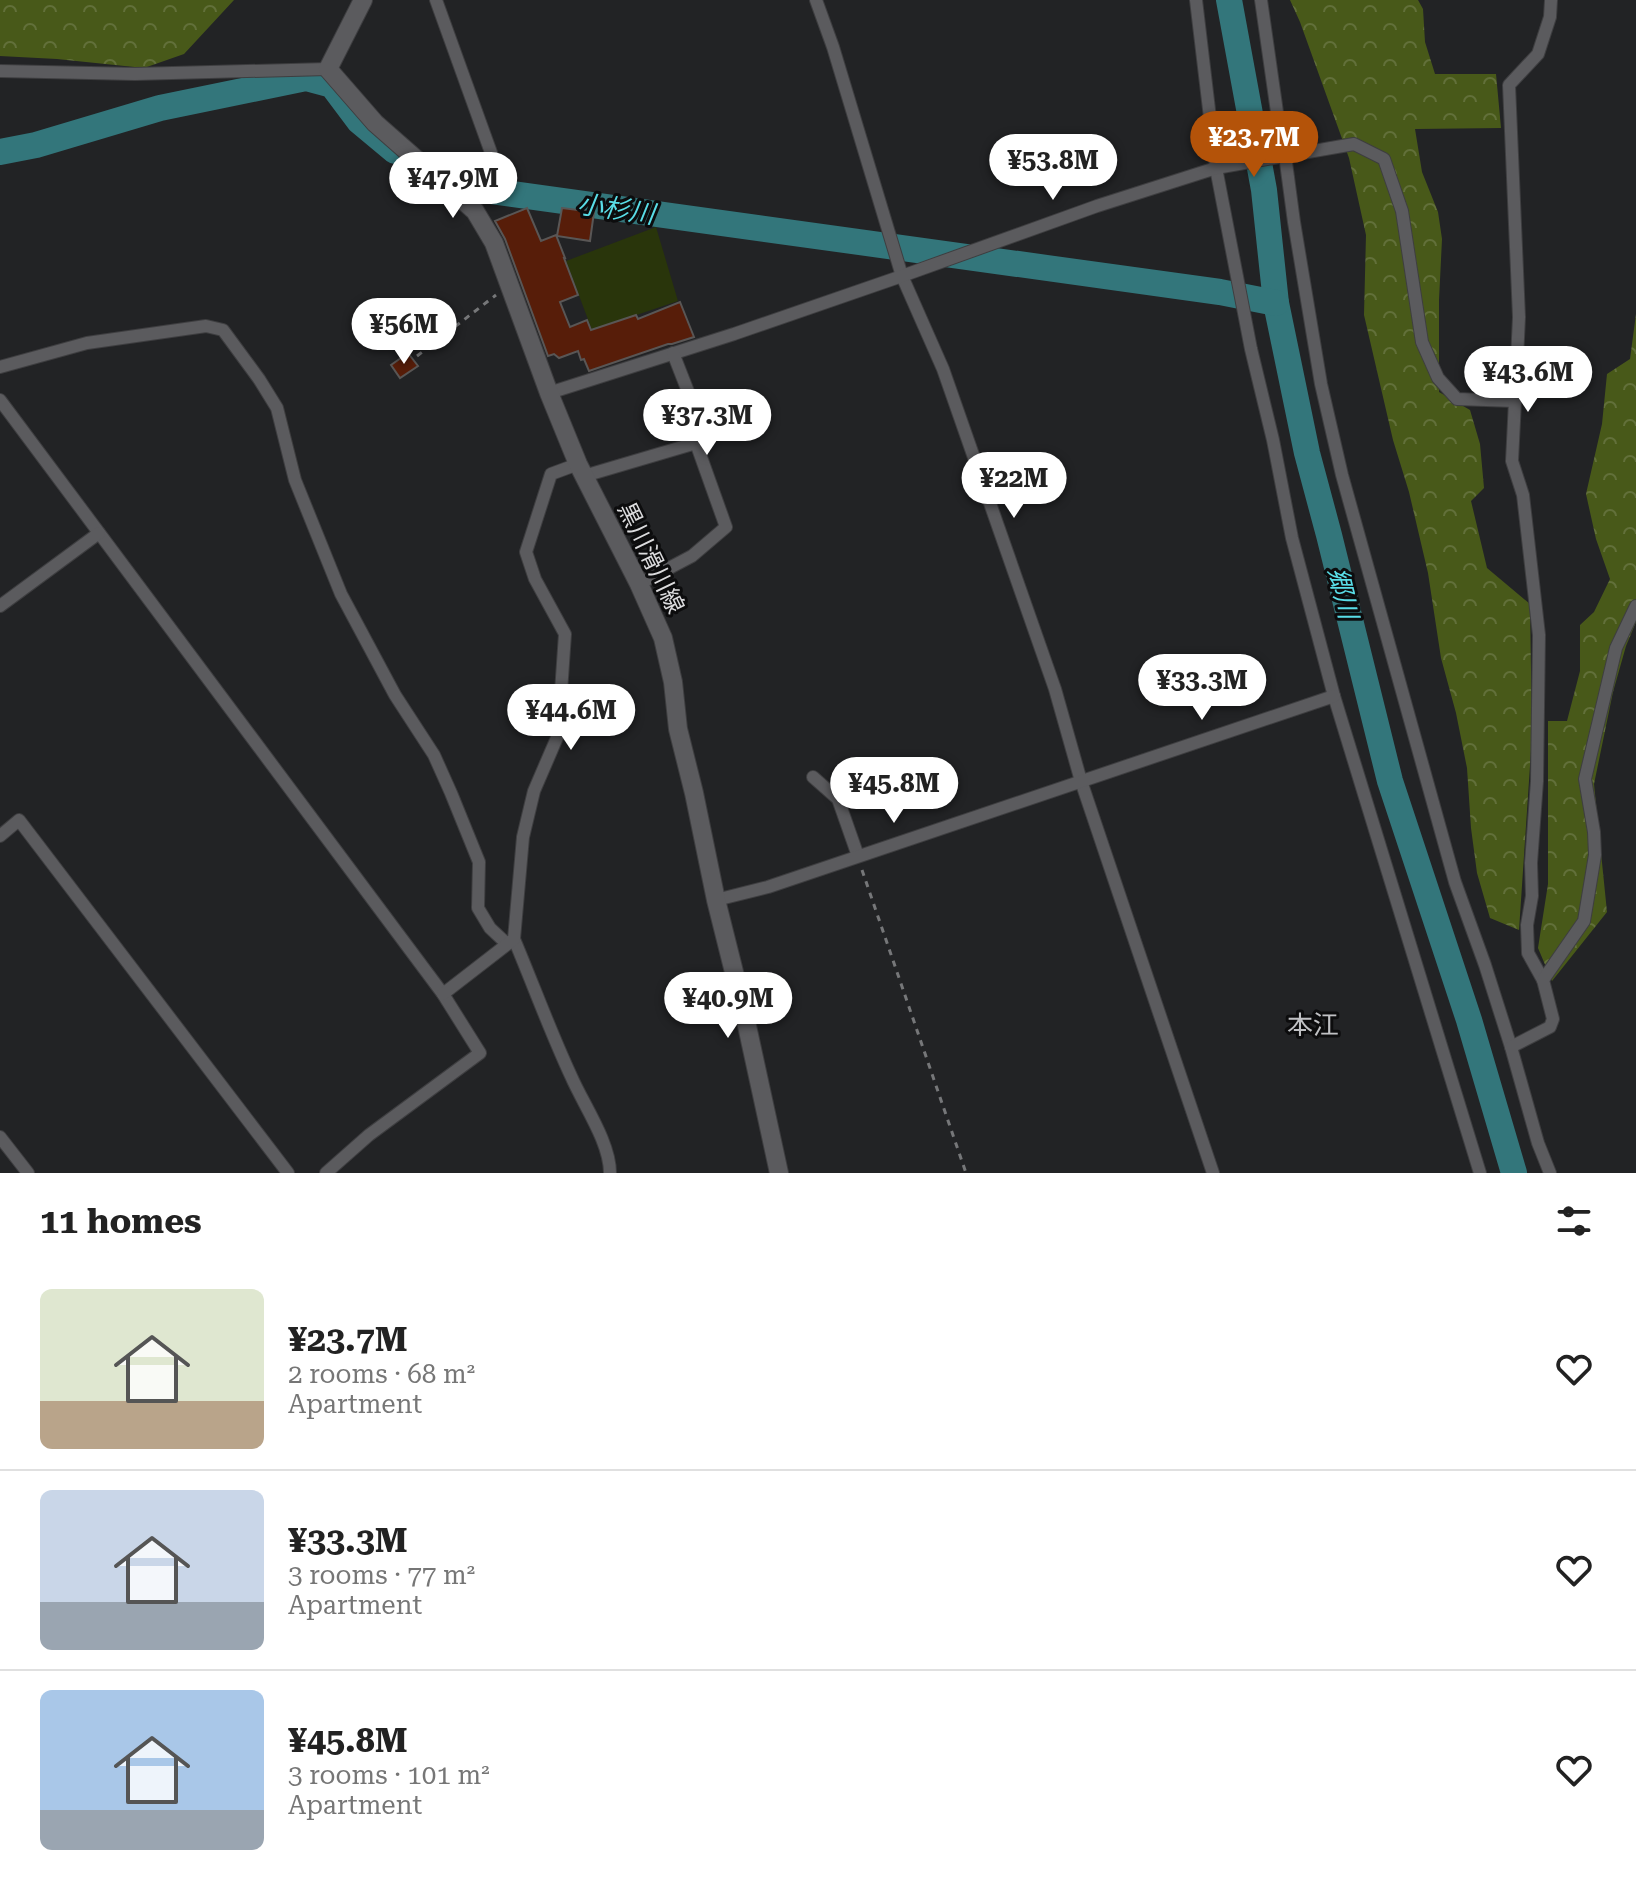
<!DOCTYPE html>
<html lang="en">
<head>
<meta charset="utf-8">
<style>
  :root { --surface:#fff; --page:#f2f2f2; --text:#222; --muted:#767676; --line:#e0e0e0; --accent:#b45309 }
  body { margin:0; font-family:"Roboto Serif","Noto Sans JP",serif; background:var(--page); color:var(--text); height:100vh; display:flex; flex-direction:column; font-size:30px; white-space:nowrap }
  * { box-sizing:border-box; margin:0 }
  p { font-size:26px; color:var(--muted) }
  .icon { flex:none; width:44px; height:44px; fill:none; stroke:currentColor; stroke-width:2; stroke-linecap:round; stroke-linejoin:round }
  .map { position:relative; height:1173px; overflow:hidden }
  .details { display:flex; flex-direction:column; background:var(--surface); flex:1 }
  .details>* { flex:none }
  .price { position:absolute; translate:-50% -68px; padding:0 18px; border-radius:28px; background:#fff; color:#222; font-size:26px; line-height:52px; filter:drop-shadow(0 2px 4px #0008) }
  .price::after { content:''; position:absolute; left:50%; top:48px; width:24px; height:18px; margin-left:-12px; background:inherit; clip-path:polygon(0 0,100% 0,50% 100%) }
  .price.on { background:var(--accent); color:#fff }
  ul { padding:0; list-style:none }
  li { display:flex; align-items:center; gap:24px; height:200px; padding:0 40px }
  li+li { border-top:2px solid var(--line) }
  li span { display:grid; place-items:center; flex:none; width:224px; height:160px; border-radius:12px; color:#555 }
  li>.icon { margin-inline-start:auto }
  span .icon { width:96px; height:96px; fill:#fffc; stroke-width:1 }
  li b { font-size:34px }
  h2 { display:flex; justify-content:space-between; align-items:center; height:96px; padding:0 40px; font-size:34px }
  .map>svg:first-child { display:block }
  .forest { fill:url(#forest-crowns) }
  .garden { fill:#29350b }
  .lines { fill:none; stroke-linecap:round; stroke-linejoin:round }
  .river { stroke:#33767b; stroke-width:26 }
  .building { fill:#571d09; stroke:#595655; stroke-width:2 }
  .minor-casing { stroke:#3e3e40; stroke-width:14 }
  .secondary-casing { stroke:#3e3e40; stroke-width:20 }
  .path { stroke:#767779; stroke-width:3; stroke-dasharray:6 6; stroke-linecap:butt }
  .minor { stroke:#5b5b5e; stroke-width:12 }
  .secondary { stroke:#5b5b5e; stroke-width:18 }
  .labels { text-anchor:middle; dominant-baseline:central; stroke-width:6; stroke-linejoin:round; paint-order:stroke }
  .street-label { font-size:24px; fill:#dbdbdd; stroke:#0c0c0d }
  .water-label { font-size:26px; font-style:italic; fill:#59dde7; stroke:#0c0c0d }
  .neighbourhood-label { font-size:26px; fill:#c0c1c4; stroke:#0c0c0d }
</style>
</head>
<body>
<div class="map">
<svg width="1636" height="1173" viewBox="0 0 1636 1173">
  <defs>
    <pattern id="forest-crowns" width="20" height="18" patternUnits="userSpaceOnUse" patternTransform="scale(2)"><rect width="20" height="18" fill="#485919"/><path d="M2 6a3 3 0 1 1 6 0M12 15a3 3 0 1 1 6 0" fill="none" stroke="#62703a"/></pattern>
  </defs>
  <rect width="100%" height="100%" fill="#222325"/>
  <g class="forest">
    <polygon points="0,0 234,0 184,54 144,68 57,59 0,56"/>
    <polygon points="1290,0 1418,0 1423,9 1425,42 1435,74 1496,74 1501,128 1415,129 1422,172 1438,212 1442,239 1439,300 1439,392 1470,410 1480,444 1484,488 1471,501 1487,568 1530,604 1532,736 1519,930 1490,918 1477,873 1471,828 1467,768 1456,713 1441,658 1428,573 1409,492 1393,440 1364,315 1366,235 1349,158 1300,22"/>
    <polygon points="1636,314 1636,622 1626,646 1613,692 1594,784 1607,912 1552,981 1538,948 1548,884 1548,721 1567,721 1580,671 1580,625 1594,612 1610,579 1596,539 1586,494 1602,424 1607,374 1630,359"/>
  </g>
  <polygon class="garden" points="656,227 678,301 592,330 566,261"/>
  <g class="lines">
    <g class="river">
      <polyline points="1229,0 1264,190 1276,303 1307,453 1329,535 1390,781 1469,1020 1514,1173"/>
      <polyline points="0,152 36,145 160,108 306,78 332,85 359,121 395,151"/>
      <polyline points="429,177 484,190 1220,292 1276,303"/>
    </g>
  </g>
  <g class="building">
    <polygon points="527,208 541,241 556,235 565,258 564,258 578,295 560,302 570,327 587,320 591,330 636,315 638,319 680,302 694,337 672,344 668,344 589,371 584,359 581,360 578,351 559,358 554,354 548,356 505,239 495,221"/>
    <polygon points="562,208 594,212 590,241 557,236"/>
    <polygon points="408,353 418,366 400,378 391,365"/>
  </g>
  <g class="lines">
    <g class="minor-casing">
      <g id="minor">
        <polyline points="436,0 498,172 490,181 437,178"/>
        <polyline points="816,0 833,47 902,276 943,369 1055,689 1081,781 1213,1173"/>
        <polyline points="1196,0 1216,168 1251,349 1273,440 1292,538 1334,696 1480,1173"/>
        <polyline points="1261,0 1277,112 1285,155 1294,222 1321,384 1342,475 1455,882 1485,965 1511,1047"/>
        <polyline points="0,71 135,74 328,69"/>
        <polyline points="0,367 87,343 206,326 223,330 259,379 277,408 295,480 341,594 395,695 434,755 451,793 479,862 478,908 490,928 507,944"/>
        <polyline points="549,393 734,334 902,276 1097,206 1216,168 1354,144 1384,159 1402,211 1422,342 1438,378 1457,399 1515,401 1519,317 1509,85 1538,54 1550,17 1551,0"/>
        <polyline points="0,400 443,994 480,1053 369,1135 326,1173"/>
        <polyline points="1515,401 1512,461 1523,495 1539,635 1537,781 1531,863 1532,896 1527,925 1528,953 1543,980"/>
        <polyline points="584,476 696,443 705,435 673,353"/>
        <polyline points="639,584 692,556 726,527 696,443"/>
        <polyline points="0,606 99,533"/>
        <polyline points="813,777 838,799 858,856"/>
        <polyline points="0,836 19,820 288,1173"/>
        <polyline points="716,900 768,887 1334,696"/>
        <path d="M514 939C533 984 550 1031 571 1076 583 1104 610 1142 610 1173"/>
        <polyline points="443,994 514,939 523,837 534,791 562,726 561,692 565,634 535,579 526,552 551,474 578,464"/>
        <polyline points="0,1137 28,1173"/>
        <polyline points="1550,1173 1538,1143 1511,1047 1550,1027 1553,1019 1543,980 1584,921 1595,855 1594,832 1585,779 1616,648 1636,606"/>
      </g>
    </g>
    <g class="secondary-casing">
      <polyline id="secondary" points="363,0 328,69 375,123 475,211 494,243 549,393 578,464 639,584 663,638 673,682 678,729 694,793 716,900 744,1012 779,1173"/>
    </g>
    <g class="path">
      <polyline points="417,356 496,295"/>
      <polyline points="862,870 966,1173"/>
    </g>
    <use href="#minor" class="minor"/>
    <use href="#secondary" class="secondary"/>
  </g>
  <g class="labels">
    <g class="street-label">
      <text transform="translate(651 558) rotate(64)">黒川滑川線</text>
    </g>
    <g class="water-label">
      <text transform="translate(616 209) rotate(8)">小杉川</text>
      <text transform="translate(1343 593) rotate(76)">郷川</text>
    </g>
    <g class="neighbourhood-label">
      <text x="1313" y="1025">本江</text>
    </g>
  </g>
</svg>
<b class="price on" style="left:1254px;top:179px">¥23.7M</b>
<b class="price" style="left:1053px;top:202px">¥53.8M</b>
<b class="price" style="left:453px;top:220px">¥47.9M</b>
<b class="price" style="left:404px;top:366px">¥56M</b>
<b class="price" style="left:1528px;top:414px">¥43.6M</b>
<b class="price" style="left:707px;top:457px">¥37.3M</b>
<b class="price" style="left:1014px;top:520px">¥22M</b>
<b class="price" style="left:1202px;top:722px">¥33.3M</b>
<b class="price" style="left:571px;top:752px">¥44.6M</b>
<b class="price" style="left:894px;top:825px">¥45.8M</b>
<b class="price" style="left:728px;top:1040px">¥40.9M</b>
</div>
<section class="details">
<h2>11 homes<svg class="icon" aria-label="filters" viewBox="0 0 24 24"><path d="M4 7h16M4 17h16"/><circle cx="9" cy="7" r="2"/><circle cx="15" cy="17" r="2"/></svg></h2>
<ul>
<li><span style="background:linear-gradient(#dfe7d0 70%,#b9a48a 0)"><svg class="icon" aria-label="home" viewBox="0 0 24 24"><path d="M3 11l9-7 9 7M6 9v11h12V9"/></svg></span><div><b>¥23.7M</b><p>2 rooms · 68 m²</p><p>Apartment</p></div><svg class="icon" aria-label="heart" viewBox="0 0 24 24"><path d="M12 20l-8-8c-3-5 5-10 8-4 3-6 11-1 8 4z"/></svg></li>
<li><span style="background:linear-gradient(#c9d6e8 70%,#9aa5b1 0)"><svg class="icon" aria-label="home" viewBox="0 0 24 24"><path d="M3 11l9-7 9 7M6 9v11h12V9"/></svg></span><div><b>¥33.3M</b><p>3 rooms · 77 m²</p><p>Apartment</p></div><svg class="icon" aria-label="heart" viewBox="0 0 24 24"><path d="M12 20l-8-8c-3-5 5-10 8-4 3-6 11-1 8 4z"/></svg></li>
<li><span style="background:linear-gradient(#a9c7e8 75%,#9aa5b1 0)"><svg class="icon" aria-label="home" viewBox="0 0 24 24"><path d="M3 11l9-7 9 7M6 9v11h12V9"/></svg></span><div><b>¥45.8M</b><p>3 rooms · 101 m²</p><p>Apartment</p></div><svg class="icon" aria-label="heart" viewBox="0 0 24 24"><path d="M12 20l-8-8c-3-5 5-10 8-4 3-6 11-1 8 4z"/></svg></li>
</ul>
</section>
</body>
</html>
